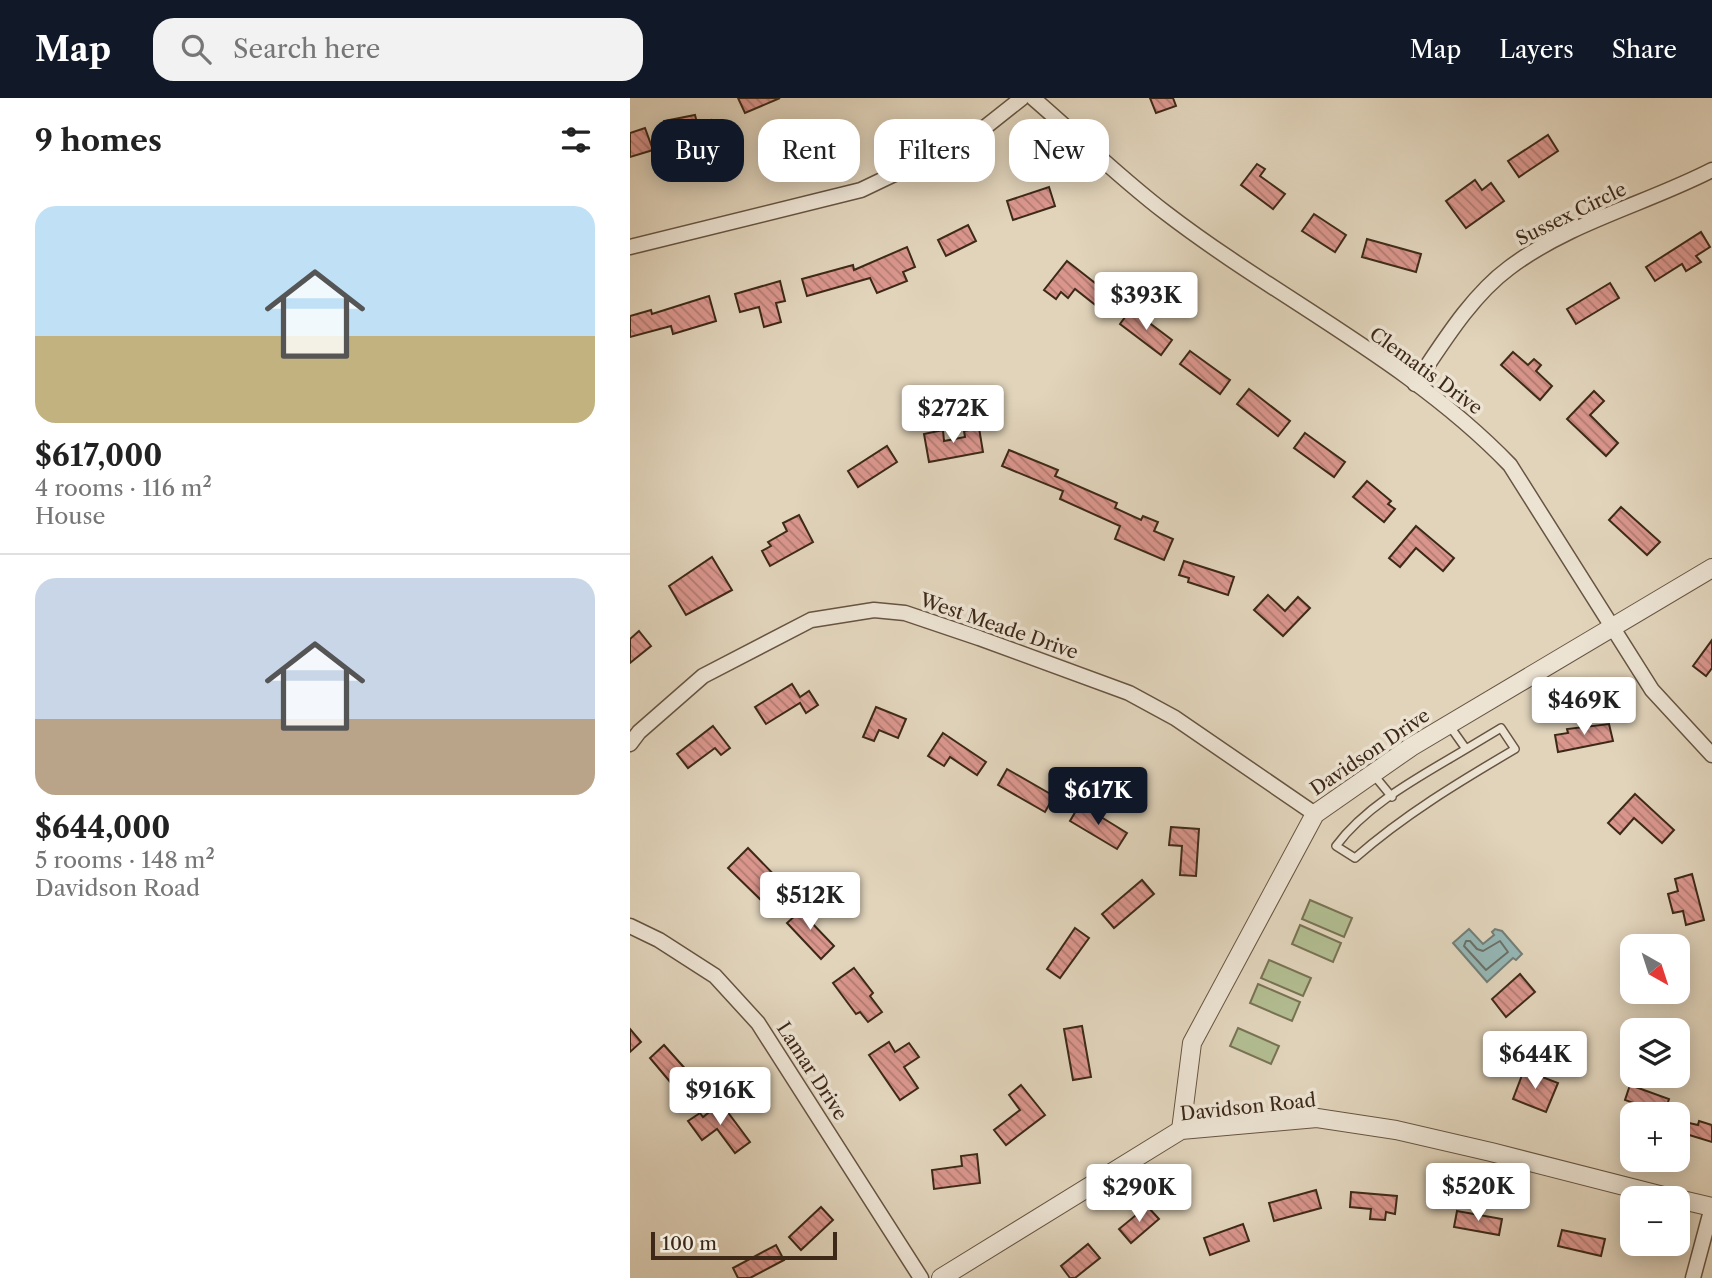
<!DOCTYPE html>
<html lang="en">
<head>
<meta charset="utf-8">
<style>
  :root { --surface:#fff; --page:#f2f2f2; --text:#222; --muted:#767676; --line:#e0e0e0; --accent:#111827 }
  body { margin:0; font-family:"Libre Caslon Text",serif; background:var(--page); color:var(--text); height:100vh; display:flex; flex-direction:column; font-size:26px; white-space:nowrap }
  * { box-sizing:border-box; margin:0 }
  p { font-size:23px; color:var(--muted) }
  .icon { flex:none; width:38px; height:38px; fill:none; stroke:currentColor; stroke-width:2; stroke-linecap:round; stroke-linejoin:round }
  .map { position:relative; flex:1; overflow:hidden }
  .side { display:flex; flex-direction:column; background:var(--surface); width:630px }
  .side>* { flex:none }
  .hud { position:absolute; left:21px; top:21px; width:665px; height:63px; display:flex; gap:14px }
  .needle { width:46px; rotate:141deg }
  .controls { position:absolute; left:990px; top:836px; display:grid; gap:14px }
  .controls a { display:grid; place-items:center; width:70px; height:70px; border-radius:14px; background:var(--surface); box-shadow:0 4px 18px #0003; font-size:35px }
  .scale { position:absolute; left:21px; bottom:18px; width:186px; box-sizing:border-box; padding-left:7px; border:4px solid #3e2918; border-top:0; font-size:19px; line-height:24px; white-space:nowrap; color:#3e2918; -webkit-text-stroke:5px #ece3d3; paint-order:stroke }
  .price { position:absolute; translate:-50% -60px; padding:0 16px; border-radius:7px; background:#fff; color:#222; font-size:23px; line-height:46px; filter:drop-shadow(0 2px 4px #0008) }
  .price::after { content:''; position:absolute; left:50%; top:42px; width:21px; height:16px; margin-left:-10px; background:inherit; clip-path:polygon(0 0,100% 0,50% 100%) }
  .price.current { background:var(--accent); color:#fff }
  ul { padding:0; list-style:none }
  li { display:grid; align-content:center; gap:14px; height:371px; padding:0 35px }
  li+li { border-top:2px solid var(--line) }
  li span { display:grid; place-items:center; height:217px; border-radius:21px; color:#555 }
  li>.icon { margin-inline-start:auto }
  span .icon { width:126px; height:126px; fill:#fffc; stroke-width:1 }
  li b { font-size:30px }
  h2 { display:flex; justify-content:space-between; align-items:center; height:84px; padding:0 35px; font-size:30px }
  .tag { padding:0 24px; border-radius:21px; background:var(--surface); box-shadow:0 4px 18px #0003; font-size:24px; line-height:63px }
  .tag.current { background:var(--accent); color:#fff }
  header { display:flex; align-items:center; gap:42px; box-sizing:border-box; height:98px; padding:0 35px; background:var(--accent); color:#fff }
  header strong { font-size:33px }
  nav { display:flex; gap:38px; margin-inline-start:auto; font-size:24px }
  .search { width:490px; height:63px; background:var(--page); display:flex; align-items:center; gap:18px; box-sizing:border-box; padding:0 24px; border-radius:21px; color:var(--muted); font-size:26px }
  main { display:flex; flex:1; min-height:0 }
  .map>svg:first-child { display:block }
  .grass { fill:#b2bd91; stroke:#787354; stroke-width:2 }
  .water { fill:#95b7b6; stroke:#727e77; stroke-width:2 }
  .lines { fill:none; stroke-linecap:round; stroke-linejoin:round }
  .shore { stroke:#6a7067; stroke-width:2 }
  .building { fill:url(#building-back-hatch); stroke:#3e2918; stroke-width:2 }
  .service-casing { stroke:#675441; stroke-width:10 }
  .minor-casing { stroke:#675441; stroke-width:17 }
  .tertiary-casing { stroke:#675441; stroke-width:20 }
  .service { stroke:#ece3d3; stroke-width:7 }
  .minor { stroke:#ece3d3; stroke-width:14 }
  .tertiary { stroke:#ece3d3; stroke-width:18 }
  .labels { text-anchor:middle; dominant-baseline:central; stroke-width:7; stroke-linejoin:round; paint-order:stroke }
  .street-label { font-size:19px; fill:#3e2918; stroke:#ece3d3 }
</style>
</head>
<body>
<header>
<strong>Map</strong>
<div class="search"><svg class="icon" aria-label="search" viewBox="0 0 24 24"><circle cx="10" cy="10" r="6"/><path d="M15 15l6 6"/></svg>Search here</div>
<nav><a>Map</a><a>Layers</a><a>Share</a></nav>
</header>
<main>
<section class="side">
<h2>9 homes<svg class="icon" aria-label="filters" viewBox="0 0 24 24"><path d="M4 7h16M4 17h16"/><circle cx="9" cy="7" r="2"/><circle cx="15" cy="17" r="2"/></svg></h2>
<ul>
<li><span style="background:linear-gradient(#bfe0f5 60%,#c2b280 0)"><svg class="icon" aria-label="home" viewBox="0 0 24 24"><path d="M3 11l9-7 9 7M6 9v11h12V9"/></svg></span><div><b>$617,000</b><p>4 rooms · 116 m²</p><p>House</p></div></li>
<li><span style="background:linear-gradient(#c9d6e8 65%,#b9a48a 0)"><svg class="icon" aria-label="home" viewBox="0 0 24 24"><path d="M3 11l9-7 9 7M6 9v11h12V9"/></svg></span><div><b>$644,000</b><p>5 rooms · 148 m²</p><p>Davidson Road</p></div></li>
</ul>
</section>
<div class="map">
<svg width="1082" height="1180" viewBox="0 0 1082 1180">
  <defs>
    <pattern id="building-back-hatch" width="6" height="6" patternUnits="userSpaceOnUse" patternTransform="scale(1.75)"><rect width="6" height="6" fill="#da968d"/><path d="M-1 5l2 2M0 0l6 6M5-1l2 2" fill="none" stroke="#b27a72"/></pattern>
  </defs>
  <rect width="100%" height="100%" fill="#e1d4bb"/>
  <filter id="stains"><feTurbulence type="fractalNoise" baseFrequency=".00286" numOctaves="4"/><feColorMatrix values="0 0 0 0 .2 0 0 0 0 .09 0 0 0 0 .02 0 0 0 .5 -.17"/></filter>
  <radialGradient id="worn" r=".72"><stop offset=".6" stop-color="#630" stop-opacity="0"/><stop offset="1" stop-color="#630" stop-opacity=".3"/></radialGradient>
  <g class="grass">
    <polygon points="680,802 722,820 714,839 672,821"/>
    <polygon points="670,827 711,845 703,864 662,846"/>
    <polygon points="639,862 681,880 673,898 631,880"/>
    <polygon points="628,886 670,904 662,923 620,905"/>
    <polygon points="608,930 649,948 641,966 600,948"/>
  </g>
  <polygon class="water" points="839,831 853,846 864,837 862,834 865,831 872,833 892,856 886,862 883,860 857,884 823,845"/>
  <g class="lines">
    <polygon class="shore" points="840,843 847,851 853,853 870,843 878,854 856,872 834,848 836,843"/>
  </g>
  <g class="building">
    <polygon points="108,0 150,0 115,15"/>
    <polygon points="520,0 543,0 546,8 526,15"/>
    <polygon points="65,17 67,25 81,22 84,38 38,47 34,23"/>
    <polygon points="15,30 23,52 0,59 0,35"/>
    <polygon points="918,37 928,53 889,79 878,63"/>
    <polygon points="627,66 635,71 630,78 655,96 643,111 611,87"/>
    <polygon points="845,82 852,92 861,85 874,103 836,130 816,103"/>
    <polygon points="419,89 425,108 383,122 377,103"/>
    <polygon points="684,116 716,137 705,154 672,133"/>
    <polygon points="338,127 346,143 316,158 308,142"/>
    <polygon points="1071,134 1080,149 1066,158 1071,164 1056,173 1052,166 1025,183 1016,169"/>
    <polygon points="737,141 791,156 786,174 732,159"/>
    <polygon points="277,149 285,169 273,174 277,183 247,195 240,180 177,198 172,181 223,167 224,172"/>
    <polygon points="437,163 479,196 468,209 445,191 438,200 431,194 426,201 414,192"/>
    <polygon points="150,183 155,203 146,205 151,224 134,229 129,209 110,214 105,196"/>
    <polygon points="980,185 989,200 946,226 937,211"/>
    <polygon points="79,198 86,223 43,236 41,228 0,239 0,218 21,212 22,216"/>
    <polygon points="501,211 542,242 531,257 490,226"/>
    <polygon points="560,253 600,282 590,296 550,266"/>
    <polygon points="883,254 898,267 904,261 911,267 906,273 922,288 910,302 871,267"/>
    <polygon points="619,291 660,323 648,338 607,306"/>
    <polygon points="964,293 974,303 960,317 988,345 976,358 937,321"/>
    <polygon points="349,330 353,354 299,364 294,336 313,332 314,343 335,339 334,333"/>
    <polygon points="675,335 715,364 704,379 664,350"/>
    <polygon points="257,348 267,364 228,389 218,373"/>
    <polygon points="379,352 428,372 425,378 487,405 485,410 511,422 513,418 528,424 524,433 543,441 534,462 485,441 490,428 430,401 433,393 372,368"/>
    <polygon points="737,383 761,403 758,406 765,411 754,424 723,399"/>
    <polygon points="991,409 1030,444 1017,457 979,422"/>
    <polygon points="169,417 183,444 140,468 132,453 141,448 138,444 157,433 153,425"/>
    <polygon points="786,428 824,460 813,473 786,450 770,469 759,460"/>
    <polygon points="82,459 102,492 56,517 39,488"/>
    <polygon points="554,463 604,479 598,497 558,484 559,480 549,477"/>
    <polygon points="638,497 655,513 668,499 680,510 653,538 624,512"/>
    <polygon points="9,533 21,548 0,565 0,541"/>
    <polygon points="1082,542 1082,570 1076,578 1063,568"/>
    <polygon points="162,586 170,599 179,593 188,607 176,615 170,605 136,626 125,609"/>
    <polygon points="246,609 276,621 268,640 249,632 244,643 233,639"/>
    <polygon points="979,626 983,643 928,654 925,637 938,635 937,631"/>
    <polygon points="83,628 100,650 91,657 85,650 58,670 47,656"/>
    <polygon points="313,635 356,664 347,677 320,659 314,668 298,658"/>
    <polygon points="377,671 424,698 415,714 368,687"/>
    <polygon points="1005,696 1044,732 1032,745 1004,720 990,736 978,725"/>
    <polygon points="450,706 497,735 487,751 440,723"/>
    <polygon points="541,729 569,731 566,778 550,777 552,748 539,747"/>
    <polygon points="118,750 152,785 133,804 98,770"/>
    <polygon points="1062,776 1074,822 1056,827 1053,813 1043,815 1038,796 1048,793 1045,781"/>
    <polygon points="512,782 524,796 484,830 472,816"/>
    <polygon points="178,806 187,815 179,822 204,848 191,861 157,825"/>
    <polygon points="445,830 459,840 430,880 417,871"/>
    <polygon points="224,870 243,895 240,898 252,914 238,924 230,914 226,916 203,885"/>
    <polygon points="890,876 905,894 876,919 862,901"/>
    <polygon points="452,928 461,979 443,982 434,931"/>
    <polygon points="0,931 11,944 0,954"/>
    <polygon points="259,944 265,954 279,945 289,959 274,969 288,990 270,1002 239,957"/>
    <polygon points="34,947 67,984 52,998 20,960"/>
    <polygon points="894,972 928,985 916,1014 883,1001"/>
    <polygon points="391,987 415,1017 376,1047 364,1032 390,1012 379,997"/>
    <polygon points="1000,987 1039,1001 1034,1016 995,1002"/>
    <polygon points="91,1005 120,1044 105,1055 87,1031 72,1042 58,1023 70,1015 73,1019"/>
    <polygon points="1069,1023 1082,1027 1082,1044 1056,1036 1059,1025 1068,1027"/>
    <polygon points="347,1056 350,1085 304,1091 302,1072 332,1068 331,1058"/>
    <polygon points="686,1092 691,1110 644,1123 639,1105"/>
    <polygon points="721,1094 767,1098 765,1116 756,1114 755,1122 740,1121 741,1111 720,1109"/>
    <polygon points="517,1108 529,1121 501,1145 489,1131"/>
    <polygon points="191,1109 203,1122 171,1152 159,1139"/>
    <polygon points="827,1113 872,1121 869,1137 824,1129"/>
    <polygon points="613,1126 619,1143 580,1157 574,1140"/>
    <polygon points="932,1132 975,1141 971,1158 928,1148"/>
    <polygon points="458,1146 470,1160 445,1180 440,1180 431,1168"/>
    <polygon points="146,1147 154,1162 120,1180 108,1180 103,1170"/>
  </g>
  <g class="lines">
    <g class="service-casing">
      <g id="service">
        <path d="M819 627 836 651 871 630 885 651C829 684 774 717 725 760L706 748C737 706 791 678 836 651"/>
        <polyline points="743,676 762,699"/>
      </g>
    </g>
    <g class="minor-casing">
      <g id="minor">
        <path d="M403 0C447 38 490 80 536 115 648 201 781 264 880 367L1022 592 1082 657"/>
        <polyline points="0,149 231,92 344,38 392,0"/>
        <path d="M785 286C812 246 841 198 879 170 940 124 1016 106 1082 72"/>
        <polyline points="0,646 9,634 73,578 181,522 244,512 275,515 349,540 499,595 545,620 685,716"/>
        <polyline points="0,828 29,842 85,878 128,925 291,1180"/>
        <polyline points="1063,1180 1082,1109"/>
      </g>
    </g>
    <g class="tertiary-casing">
      <g id="tertiary">
        <polyline points="551,1032 562,945 685,716 781,649 1082,470"/>
        <polyline points="1048,1101 1082,1109"/>
        <polyline points="311,1180 551,1032 687,1020 766,1032 861,1054 1045,1101"/>
      </g>
    </g>
    <use href="#service" class="service"/>
    <use href="#minor" class="minor"/>
    <use href="#tertiary" class="tertiary"/>
  </g>
  <g class="labels">
    <g class="street-label">
      <text transform="translate(941 116) rotate(-26)">Sussex Circle</text>
      <text transform="translate(796 273) rotate(36)">Clematis Drive</text>
      <text transform="translate(369 528) rotate(19)">West Meade Drive</text>
      <text transform="translate(740 654) rotate(-34)">Davidson Drive</text>
      <text transform="translate(182 973) rotate(57)">Lamar Drive</text>
      <text transform="translate(618 1009) rotate(-6)">Davidson Road</text>
    </g>
  </g>
  <rect width="100%" height="100%" filter="url(#stains)"/>
  <rect width="100%" height="100%" fill="url(#worn)"/>
</svg>
<div class="controls">
<a><svg class="needle" viewBox="-14 -14 28 28"><path d="M0-13l5 13h-10z" fill="#e53935"/><path d="M0 13l5-13h-10z" fill="#767676"/></svg></a>
<a><svg class="icon" aria-label="layers" viewBox="0 0 24 24"><path d="M12 4l9 5-9 5-9-5zM3 14l9 5 9-5"/></svg></a>
<a>+</a>
<a>−</a>
</div>
<div class="scale">100 m</div>
<b class="price" style="left:516px;top:234px">$393K</b>
<b class="price" style="left:323px;top:347px">$272K</b>
<b class="price" style="left:954px;top:639px">$469K</b>
<b class="price current" style="left:468px;top:729px">$617K</b>
<b class="price" style="left:180px;top:834px">$512K</b>
<b class="price" style="left:905px;top:993px">$644K</b>
<b class="price" style="left:90px;top:1029px">$916K</b>
<b class="price" style="left:848px;top:1125px">$520K</b>
<b class="price" style="left:509px;top:1126px">$290K</b>
<div class="hud">
<a class="tag current">Buy</a>
<a class="tag">Rent</a>
<a class="tag">Filters</a>
<a class="tag">New</a>
</div>
</div>
</main>
</body>
</html>
